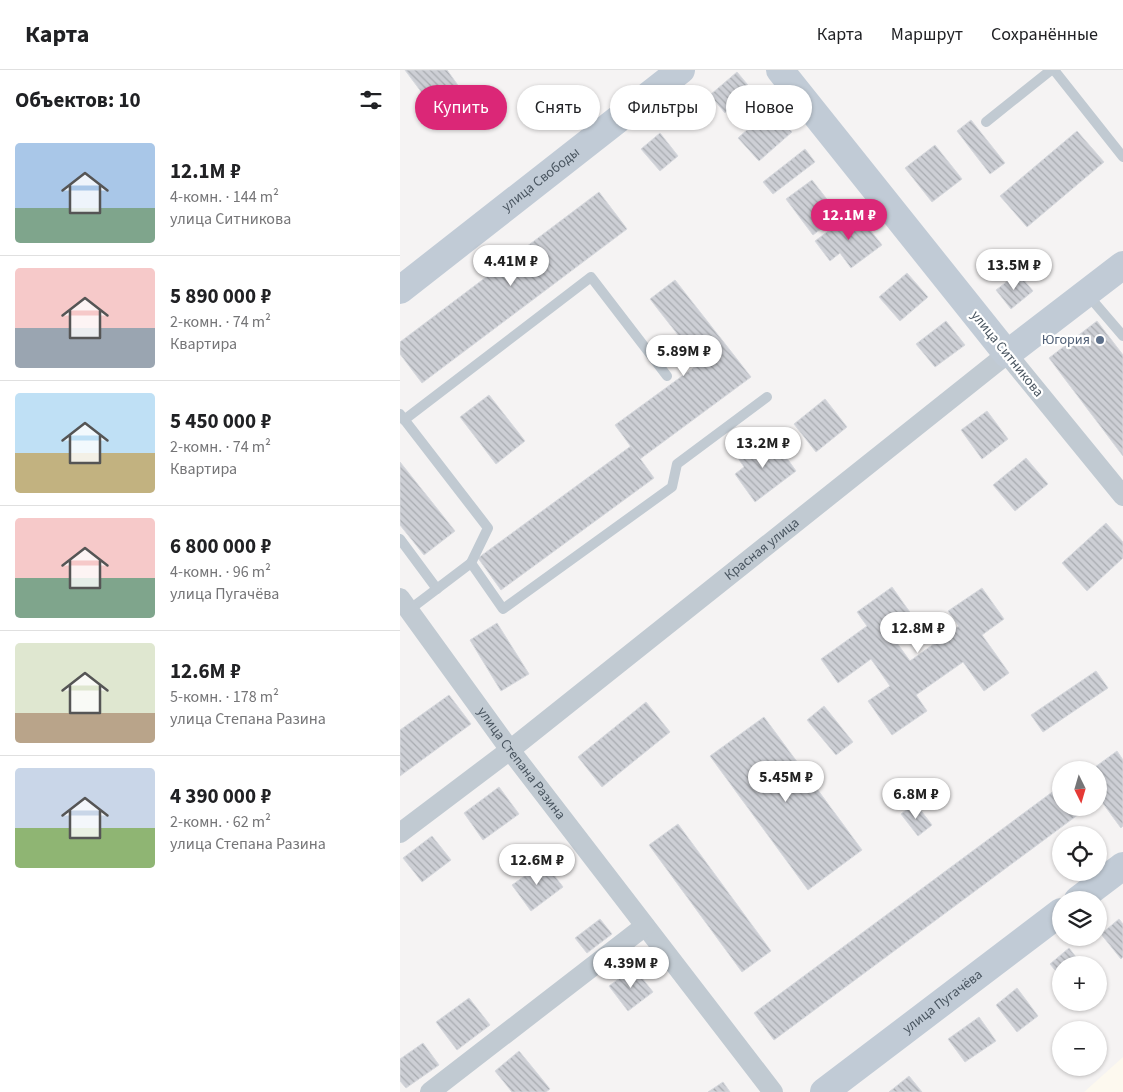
<!DOCTYPE html>
<html lang="ru">
<head>
<meta charset="utf-8">
<style>
  :root { --surface:#fff; --page:#f6f6f6; --text:#202124; --muted:#757577; --line:#e0e0e0; --accent:#db2777 }
  body { margin:0; font-family:"Source Sans 3",sans-serif; background:var(--page); color:var(--text); height:100vh; display:flex; flex-direction:column; font-size:19px; white-space:nowrap }
  * { box-sizing:border-box; margin:0 }
  p { font-size:16px; color:var(--muted) }
  .icon { flex:none; width:28px; height:28px; fill:none; stroke:currentColor; stroke-width:2; stroke-linecap:round; stroke-linejoin:round }
  .map { position:relative; flex:1; overflow:hidden }
  .panel { display:flex; flex-direction:column; background:var(--surface); width:400px }
  .panel>* { flex:none }
  .banner { position:absolute; left:15px; top:15px; width:475px; height:45px; display:flex; gap:10px }
  .needle { width:32px; rotate:175deg }
  .fabs { position:absolute; left:652px; top:691px; display:grid; gap:10px }
  .fabs a { display:grid; place-items:center; width:55px; height:55px; border-radius:50%; background:var(--surface); box-shadow:0 1px 4px #0004; font-size:25px }
  .price { position:absolute; translate:-50% -42px; padding:0 11px; border-radius:18px; background:#fff; color:#222; font-size:16px; line-height:32px; filter:drop-shadow(0 1px 2px #0008) }
  .price::after { content:''; position:absolute; left:50%; top:30px; width:15px; height:11px; margin-left:-8px; background:inherit; clip-path:polygon(0 0,100% 0,50% 100%) }
  .price.selected { background:var(--accent); color:#fff }
  ul { padding:0; list-style:none }
  li { display:flex; align-items:center; gap:15px; height:125px; padding:0 15px }
  li+li { border-top:1px solid var(--line) }
  li span { display:grid; place-items:center; flex:none; width:140px; height:100px; border-radius:5px; color:#555 }
  li>.icon { margin-inline-start:auto }
  span .icon { width:60px; height:60px; fill:#fffc; stroke-width:1 }
  li b { font-size:21px }
  h2 { display:flex; justify-content:space-between; align-items:center; height:60px; padding:0 15px; font-size:21px }
  .pill { padding:0 18px; border-radius:22px; background:var(--surface); box-shadow:0 1px 4px #0004; font-size:18px; line-height:45px }
  .pill.selected { background:var(--accent); color:#fff }
  header { display:flex; align-items:center; gap:30px; box-sizing:border-box; height:70px; padding:0 25px; background:var(--surface); border-bottom:1px solid var(--line) }
  header strong { font-size:24px }
  nav { display:flex; gap:28px; margin-inline-start:auto; font-size:18px }
  main { display:flex; flex:1; min-height:0 }
  .map>svg:first-child { display:block }
  .commercial { fill:#fdf9ef }
  .building { fill:url(#building-back-hatch); stroke:#d7d9de }
  .lines { fill:none; stroke-linecap:round; stroke-linejoin:round }
  .lane { stroke:#c1cad2; stroke-width:10 }
  .street { stroke:#c1cad2; stroke-width:20 }
  .secondary { stroke:#c1cbd6; stroke-width:28 }
  .service-dot { fill:#5c6f8a; stroke:#fff; stroke-width:2 }
  .labels { text-anchor:middle; dominant-baseline:central; stroke-width:4.5; stroke-linejoin:round; paint-order:stroke }
  .street-label { font-size:14px; fill:#4a5661; stroke:#fff }
  .service-label { font-size:14px; fill:#4e5e75; stroke:#fff; text-anchor:end }
</style>
</head>
<body>
<header>
<strong>Карта</strong>
<nav><a>Карта</a><a>Маршрут</a><a>Сохранённые</a></nav>
</header>
<main>
<section class="panel">
<h2>Объектов: 10<svg class="icon" aria-label="filters" viewBox="0 0 24 24"><path d="M4 7h16M4 17h16"/><circle cx="9" cy="7" r="2"/><circle cx="15" cy="17" r="2"/></svg></h2>
<ul>
<li><span style="background:linear-gradient(#a9c7e8 65%,#7fa58c 0)"><svg class="icon" aria-label="home" viewBox="0 0 24 24"><path d="M3 11l9-7 9 7M6 9v11h12V9"/></svg></span><div><b>12.1M ₽</b><p>4-комн. · 144 m²</p><p>улица Ситникова</p></div></li>
<li><span style="background:linear-gradient(#f6c9c9 60%,#9aa5b1 0)"><svg class="icon" aria-label="home" viewBox="0 0 24 24"><path d="M3 11l9-7 9 7M6 9v11h12V9"/></svg></span><div><b>5 890 000 ₽</b><p>2-комн. · 74 m²</p><p>Квартира</p></div></li>
<li><span style="background:linear-gradient(#bfe0f5 60%,#c2b280 0)"><svg class="icon" aria-label="home" viewBox="0 0 24 24"><path d="M3 11l9-7 9 7M6 9v11h12V9"/></svg></span><div><b>5 450 000 ₽</b><p>2-комн. · 74 m²</p><p>Квартира</p></div></li>
<li><span style="background:linear-gradient(#f6c9c9 60%,#7fa58c 0)"><svg class="icon" aria-label="home" viewBox="0 0 24 24"><path d="M3 11l9-7 9 7M6 9v11h12V9"/></svg></span><div><b>6 800 000 ₽</b><p>4-комн. · 96 m²</p><p>улица Пугачёва</p></div></li>
<li><span style="background:linear-gradient(#dfe7d0 70%,#b9a48a 0)"><svg class="icon" aria-label="home" viewBox="0 0 24 24"><path d="M3 11l9-7 9 7M6 9v11h12V9"/></svg></span><div><b>12.6M ₽</b><p>5-комн. · 178 m²</p><p>улица Степана Разина</p></div></li>
<li><span style="background:linear-gradient(#c9d6e8 60%,#8fb573 0)"><svg class="icon" aria-label="home" viewBox="0 0 24 24"><path d="M3 11l9-7 9 7M6 9v11h12V9"/></svg></span><div><b>4 390 000 ₽</b><p>2-комн. · 62 m²</p><p>улица Степана Разина</p></div></li>
</ul>
</section>
<div class="map">
<svg width="723" height="1022" viewBox="0 0 723 1022">
  <defs>
    <pattern id="building-back-hatch" width="6" height="6" patternUnits="userSpaceOnUse" patternTransform="scale(1.25)"><rect width="6" height="6" fill="#cdcfd5"/><path d="M-1 5l2 2M0 0l6 6M5-1l2 2" fill="none" stroke="#a8abb0"/></pattern>
  </defs>
  <rect width="100%" height="100%" fill="#f5f3f3"/>
  <polygon class="commercial" points="723,987 723,1022 684,1022"/>
  <g class="building">
    <polygon points="5,0 47,0 67,28 40,47"/>
    <polygon points="337,2 352,20 325,43 310,25"/>
    <polygon points="370,39 392,62 359,91 338,68"/>
    <polygon points="571,50 605,93 590,104 557,61"/>
    <polygon points="677,61 704,92 627,157 600,126"/>
    <polygon points="260,63 278,86 260,101 241,79"/>
    <polygon points="535,75 562,109 532,132 505,98"/>
    <polygon points="405,79 415,92 373,124 363,112"/>
    <polygon points="412,110 439,145 413,165 386,129"/>
    <polygon points="199,122 227,159 22,313 0,284 0,272"/>
    <polygon points="455,141 482,175 451,198 440,183 430,191 415,171"/>
    <polygon points="507,203 528,227 500,251 479,227"/>
    <polygon points="618,203 633,221 611,239 596,220"/>
    <polygon points="275,210 351,307 240,389 215,355 300,293 250,229"/>
    <polygon points="546,251 565,275 535,297 516,274"/>
    <polygon points="697,251 723,285 723,386 649,288"/>
    <polygon points="89,325 125,371 96,394 60,347"/>
    <polygon points="425,329 447,357 416,382 394,354"/>
    <polygon points="587,341 608,369 582,389 561,360"/>
    <polygon points="361,370 368,379 376,373 396,401 355,432 335,404 344,397 338,388"/>
    <polygon points="231,376 254,408 101,520 78,488"/>
    <polygon points="626,388 648,414 615,441 593,415"/>
    <polygon points="0,392 55,461 24,485 0,455"/>
    <polygon points="706,453 723,472 723,488 687,521 662,493"/>
    <polygon points="492,517 514,548 491,565 510,591 559,556 548,541 582,518 604,549 582,565 609,603 584,621 563,592 516,625 527,641 492,665 468,631 490,616 471,589 438,613 421,589 467,556 457,542"/>
    <polygon points="97,553 129,604 101,621 70,570"/>
    <polygon points="696,601 708,618 643,662 631,645"/>
    <polygon points="49,625 71,654 0,706 0,660"/>
    <polygon points="246,632 270,662 202,717 178,687"/>
    <polygon points="424,636 453,672 436,685 407,650"/>
    <polygon points="364,647 462,780 408,820 310,686"/>
    <polygon points="717,681 723,690 723,756 721,758 699,728 699,700 691,700"/>
    <polygon points="99,717 119,744 83,770 64,743"/>
    <polygon points="659,717 661,720 661,738 674,738 679,744 374,970 354,943"/>
    <polygon points="515,733 532,755 518,766 501,744"/>
    <polygon points="278,754 371,881 342,902 249,775"/>
    <polygon points="32,766 51,790 22,812 3,788"/>
    <polygon points="144,792 163,817 131,841 112,815"/>
    <polygon points="200,849 212,864 187,883 175,868"/>
    <polygon points="719,849 723,854 723,887 721,889 701,864"/>
    <polygon points="669,878 682,895 661,895 661,907 650,894"/>
    <polygon points="234,898 253,922 228,941 209,916"/>
    <polygon points="617,918 638,946 617,962 596,935"/>
    <polygon points="69,928 90,955 57,980 36,952"/>
    <polygon points="579,947 596,971 565,992 548,969"/>
    <polygon points="23,973 39,995 6,1018 0,1011 0,989"/>
    <polygon points="119,981 150,1019 146,1022 112,1022 95,1001"/>
    <polygon points="509,1006 522,1022 489,1022"/>
    <polygon points="323,1012 330,1022 308,1022"/>
  </g>
  <g class="lines">
    <g class="lane">
      <polyline points="654,0 723,87"/>
      <polyline points="586,52 651,0"/>
      <polyline points="687,224 723,266"/>
      <polyline points="0,344 88,458 71,493"/>
      <polyline points="4,350 191,207 267,306"/>
      <polyline points="0,469 37,519"/>
      <polyline points="9,540 71,493 103,539 272,417 277,394 367,327"/>
    </g>
    <g class="street">
      <path id="s1" d="M0 528 110 680 373 1022"/>
      <path id="s2" d="M0 763 110 680 607 284 723 426"/>
      <polyline points="30,1022 245,856"/>
    </g>
    <g class="secondary">
      <polyline points="380,0 607,284 723,195"/>
      <path id="s3" d="M0 220 281 0"/>
      <polyline points="678,830 723,796"/>
      <path id="s4" d="M424 1022 661 842"/>
    </g>
  </g>
  <circle class="service-dot" cx="700" cy="270" r="5"/>
  <g class="labels">
    <g class="street-label">
      <text stroke="none"><textPath href="#s3" startOffset="179">улица Свободы</textPath></text>
      <text transform="translate(607 284) rotate(51)">улица Ситникова</text>
      <text stroke="none"><textPath href="#s2" startOffset="460">Красная улица</textPath></text>
      <text stroke="none"><textPath href="#s1" startOffset="205">улица Степана Разина</textPath></text>
      <text stroke="none"><textPath href="#s4" startOffset="149">улица Пугачёва</textPath></text>
    </g>
    <g class="service-label">
      <text x="690" y="270">Югория</text>
    </g>
  </g>
</svg>
<div class="fabs">
<a><svg class="needle" viewBox="-14 -14 28 28"><path d="M0-13l5 13h-10z" fill="#e53935"/><path d="M0 13l5-13h-10z" fill="#757577"/></svg></a>
<a><svg class="icon" aria-label="locate" viewBox="0 0 24 24"><circle cx="12" cy="12" r="6"/><path d="M12 2v4M12 18v4M2 12h4M18 12h4"/></svg></a>
<a><svg class="icon" aria-label="layers" viewBox="0 0 24 24"><path d="M12 4l9 5-9 5-9-5zM3 14l9 5 9-5"/></svg></a>
<a>+</a>
<a>−</a>
</div>
<b class="price selected" style="left:449px;top:171px">12.1M ₽</b>
<b class="price" style="left:111px;top:217px">4.41M ₽</b>
<b class="price" style="left:614px;top:221px">13.5M ₽</b>
<b class="price" style="left:284px;top:307px">5.89M ₽</b>
<b class="price" style="left:363px;top:399px">13.2M ₽</b>
<b class="price" style="left:518px;top:584px">12.8M ₽</b>
<b class="price" style="left:386px;top:733px">5.45M ₽</b>
<b class="price" style="left:516px;top:750px">6.8M ₽</b>
<b class="price" style="left:137px;top:816px">12.6M ₽</b>
<b class="price" style="left:231px;top:919px">4.39M ₽</b>
<div class="banner">
<a class="pill selected">Купить</a>
<a class="pill">Снять</a>
<a class="pill">Фильтры</a>
<a class="pill">Новое</a>
</div>
</div>
</main>
</body>
</html>
